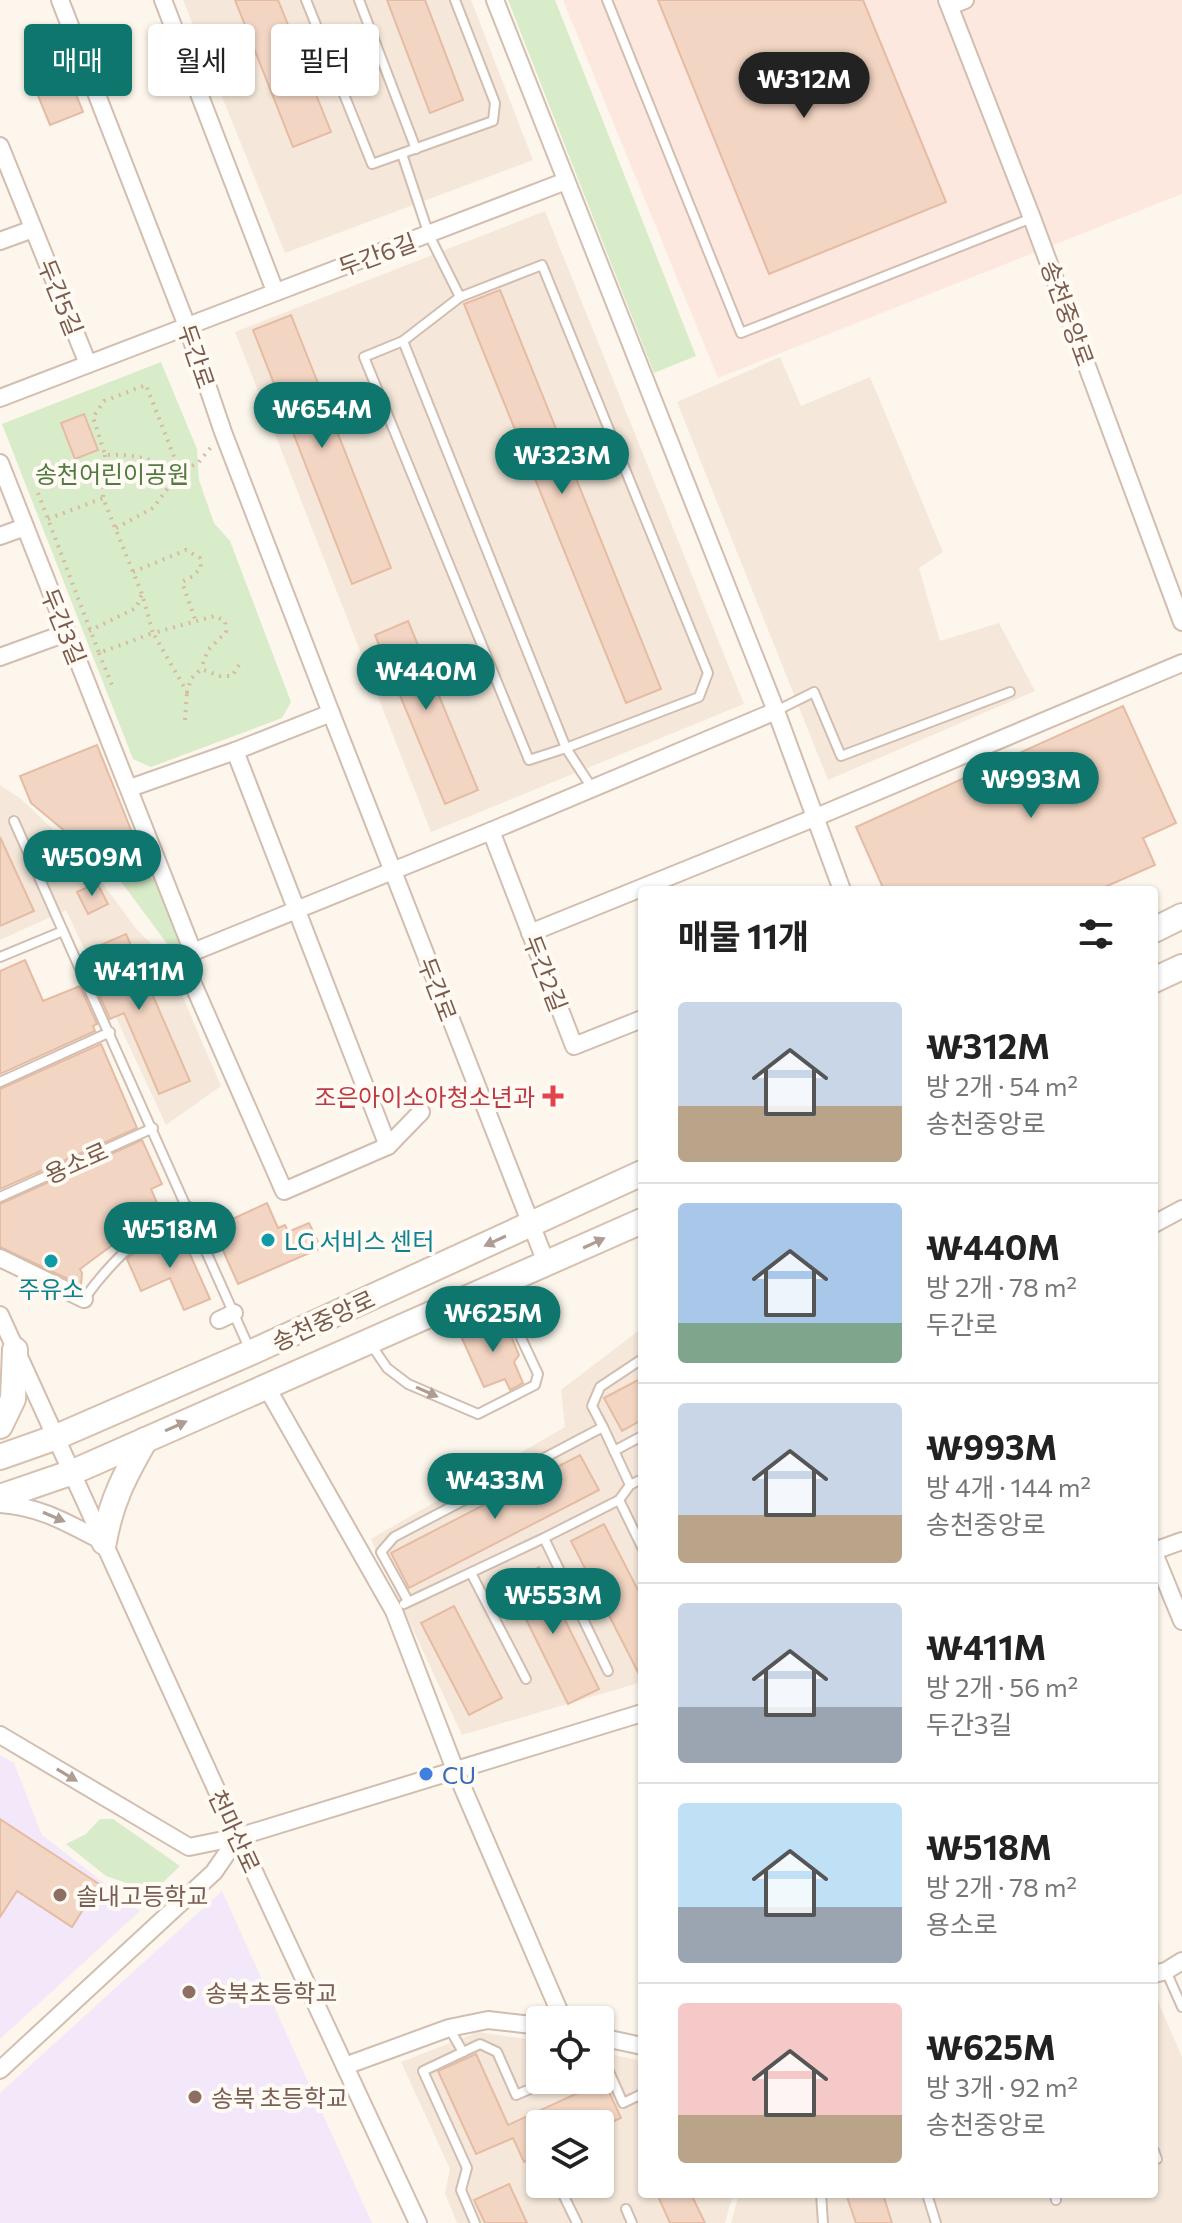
<!DOCTYPE html>
<html lang="ko">
<head>
<meta charset="utf-8">
<style>
  :root { --surface:#fff; --page:#f2f2f2; --text:#222; --muted:#767676; --line:#e0e0e0; --accent:#0f766e }
  body { margin:0; font-family:Commissioner,"Noto Sans KR",sans-serif; background:var(--page); color:var(--text); height:100vh; display:flex; flex-direction:column; font-size:30px; white-space:nowrap }
  * { box-sizing:border-box; margin:0 }
  p { font-size:26px; color:var(--muted) }
  .icon { flex:none; width:44px; height:44px; fill:none; stroke:currentColor; stroke-width:2; stroke-linecap:round; stroke-linejoin:round }
  .map { position:relative; flex:1; overflow:hidden }
  .details { position:absolute; left:638px; top:886px; width:520px; height:1312px; display:flex; flex-direction:column; background:var(--surface); border-radius:8px; box-shadow:0 2px 6px #0004 }
  .details>* { flex:none }
  .guide { position:absolute; left:24px; top:24px; width:494px; height:72px; display:flex; gap:16px }
  .tools { position:absolute; left:526px; top:2006px; display:grid; gap:16px }
  .tools a { display:grid; place-items:center; width:88px; height:88px; border-radius:8px; background:var(--surface); box-shadow:0 2px 6px #0004; font-size:40px }
  .price { position:absolute; translate:-50% -68px; padding:0 18px; border-radius:28px; background:var(--accent); color:#fff; font-size:26px; line-height:52px; filter:drop-shadow(0 2px 4px #0008) }
  .price::after { content:''; position:absolute; left:50%; top:48px; width:24px; height:18px; margin-left:-12px; background:inherit; clip-path:polygon(0 0,100% 0,50% 100%) }
  .price.active { background:#222; color:#fff }
  ul { padding:0; list-style:none }
  li { display:flex; align-items:center; gap:24px; height:200px; padding:0 40px }
  li+li { border-top:2px solid var(--line) }
  li span { display:grid; place-items:center; flex:none; width:224px; height:160px; border-radius:8px; color:#555 }
  li>.icon { margin-inline-start:auto }
  span .icon { width:96px; height:96px; fill:#fffc; stroke-width:1 }
  li b { font-size:34px }
  h2 { display:flex; justify-content:space-between; align-items:center; height:96px; padding:0 40px; font-size:34px }
  .pill { padding:0 28px; border-radius:8px; background:var(--surface); box-shadow:0 2px 6px #0004; font-size:28px; line-height:72px }
  .pill.active { background:var(--accent); color:#fff }
  .map>svg:first-child { display:block }
  .residential { fill:#f5e8da; fill-rule:evenodd }
  .commercial { fill:#fde8e0 }
  .education { fill:#f3e8fa }
  .green { fill:#d8ecc9 }
  .building { fill:#f3d5c3; stroke:#e6bba3; stroke-width:2 }
  .lines { fill:none; stroke-linecap:round; stroke-linejoin:round }
  .lane-casing { stroke:#d1beb0; stroke-width:12 }
  .street-casing { stroke:#d1beb0; stroke-width:20 }
  .secondary-casing { stroke:#d6c0b0; stroke-width:28 }
  .path { stroke:#d9b8a5; stroke-width:4; stroke-dasharray:2 6; stroke-linecap:butt }
  .lane { stroke:#fff; stroke-width:8 }
  .street { stroke:#fff; stroke-width:16 }
  .secondary { stroke:#fff; stroke-width:24 }
  .oneway { fill:#af9d94 }
  .health-dot { fill:#e0444e; stroke:#fffaf3; stroke-width:3 }
  .culture-dot { fill:#0f9aa8; stroke:#fffaf3; stroke-width:3 }
  .shop-dot { fill:#3f7fe0; stroke:#fffaf3; stroke-width:3 }
  .education-dot { fill:#8d6e63; stroke:#fffaf3; stroke-width:3 }
  .labels { text-anchor:middle; dominant-baseline:central; stroke-width:8; stroke-linejoin:round; paint-order:stroke }
  .street-label { font-size:24px; fill:#7a5c4d; stroke:#fffaf3 }
  .park-label { font-size:24px; fill:#537a41; stroke:#fffaf3 }
  .health-label { font-size:24px; fill:#be3a42; stroke:#fffaf3; text-anchor:end }
  .culture-label { font-size:24px; fill:#0d838f; stroke:#fffaf3; text-anchor:start }
  .shop-label { font-size:24px; fill:#366cbe; stroke:#fffaf3; text-anchor:start }
  .education-label { font-size:24px; fill:#785e54; stroke:#fffaf3; text-anchor:start }
</style>
</head>
<body>
<div class="map">
<svg width="1182" height="2223" viewBox="0 0 1182 2223">
  <rect width="100%" height="100%" fill="#fdf6ec"/>
  <g class="residential">
    <polygon points="183,0 471,0 533,160 285,253"/>
    <polygon points="545,211 744,704 431,832 235,332"/>
    <polygon points="780,357 801,406 870,377 943,552 919,568 940,641 999,623 1035,691 828,780 677,402"/>
    <polygon points="0,785 21,799 70,846 95,873 137,930 166,958 221,1086 166,1125 66,910 0,940"/>
    <polygon points="642,1328 642,1682 462,1735 371,1539 565,1427 561,1390"/>
    <polygon points="1154,1992 1182,2057 1182,2223 731,2223 739,2194 1154,2194"/>
    <path d="M478 2032 540 2041V2080H600V2052L642 2061V2194H733L725 2223H457L445 2193 450 2169 401 2062ZM540 2124H600V2184H540Z"/>
  </g>
  <polygon class="commercial" points="563,0 1182,0 1182,194 718,378"/>
  <g class="education">
    <polygon points="0,1755 14,1763 42,1835 140,1911 0,2039"/>
    <polygon points="222,1891 372,2223 0,2223 0,2093"/>
  </g>
  <g class="green">
    <polygon points="508,0 555,0 696,356 654,373"/>
    <polygon points="161,362 197,449 199,480 214,523 230,541 291,702 282,718 151,767 133,759 2,424"/>
    <polygon points="122,852 142,855 184,946 177,957 111,868 112,859"/>
    <polygon points="100,1819 113,1819 180,1866 153,1892 106,1876 66,1844 86,1834"/>
  </g>
  <g class="building">
    <polygon points="235,0 278,0 331,132 293,147"/>
    <polygon points="387,0 425,0 463,100 430,113"/>
    <polygon points="658,0 863,0 946,202 769,274"/>
    <polygon points="65,67 83,112 50,125 32,81"/>
    <polygon points="500,290 661,689 626,703 464,304"/>
    <polygon points="291,315 391,568 352,584 253,330"/>
    <polygon points="84,414 98,450 75,459 61,423"/>
    <polygon points="408,621 478,790 445,804 375,635"/>
    <polygon points="1123,706 1176,823 1143,838 1155,865 1098,890 884,890 856,827"/>
    <polygon points="97,745 135,840 88,857 78,842 31,803 20,776"/>
    <polygon points="0,837 34,911 0,926"/>
    <polygon points="97,883 108,904 88,914 77,892"/>
    <polygon points="126,934 190,1081 159,1094 124,1013 110,1019 93,981 107,974 96,947"/>
    <polygon points="25,960 43,1001 80,986 97,1024 93,1026 95,1031 0,1074 0,971"/>
    <polygon points="101,1044 137,1128 0,1189 0,1089"/>
    <polygon points="142,1140 162,1184 151,1189 160,1210 80,1269 82,1273 81,1285 0,1247 0,1204"/>
    <polygon points="267,1203 278,1228 285,1225 288,1232 309,1223 321,1248 238,1284 213,1228"/>
    <polygon points="180,1232 210,1299 184,1310 170,1278 141,1291 127,1259 135,1252"/>
    <polygon points="495,1319 498,1326 507,1326 519,1355 514,1362 523,1383 510,1390 505,1379 484,1387 460,1334"/>
    <polygon points="642,1378 642,1420 622,1431 604,1398"/>
    <polygon points="580,1455 599,1490 409,1588 391,1553"/>
    <polygon points="604,1524 642,1598 642,1680 571,1541"/>
    <polygon points="539,1567 599,1689 568,1704 508,1583"/>
    <polygon points="454,1606 502,1698 469,1715 421,1623"/>
    <polygon points="0,1819 99,1884 72,1927 17,1891 0,1917"/>
    <polygon points="476,2054 508,2125 604,2081 621,2118 607,2124 540,2124 540,2154 524,2162 513,2138 476,2154 438,2071"/>
    <polygon points="509,2184 527,2223 485,2223 474,2200"/>
    <polygon points="657,2194 691,2194 705,2223 670,2223"/>
    <polygon points="846,2194 883,2194 892,2223 856,2223"/>
  </g>
  <g class="lines">
    <g class="lane-casing">
      <g id="lane">
        <polyline points="306,0 372,164 493,121 495,103 455,0"/>
        <polyline points="359,0 416,149"/>
        <polyline points="607,0 741,333 1032,218"/>
        <polyline points="402,154 429,235 460,297 403,341 364,357 529,760 566,748 592,788"/>
        <polyline points="403,341 566,748 699,697 708,673 542,265 460,297"/>
        <polyline points="776,711 814,692 841,756 1010,692"/>
        <polyline points="14,821 63,931"/>
        <polyline points="0,957 63,931 250,1350"/>
        <polyline points="0,1082 110,1032"/>
        <polyline points="0,1197 153,1128"/>
        <path d="M84 1299C111 1261 146 1228 189 1207"/>
        <polyline points="370,1343 387,1368 408,1384 478,1414 535,1385 538,1374 507,1308 494,1291"/>
        <polyline points="603,1427 592,1406 600,1387 642,1359"/>
        <polyline points="614,1451 642,1436"/>
        <polyline points="619,1500 642,1547"/>
        <polyline points="544,1538 608,1671"/>
        <polyline points="471,1573 526,1679"/>
        <polyline points="408,1601 381,1552 394,1537 603,1427 630,1485"/>
        <polyline points="404,1604 544,1538 619,1500 630,1485 642,1479"/>
        <polyline points="1166,1971 1182,2007"/>
        <polyline points="449,2028 463,2052"/>
        <polyline points="600,2060 603,2058 623,2103 642,2094"/>
        <polyline points="1154,2151 1157,2159"/>
        <polyline points="558,2184 577,2223"/>
        <polyline points="821,2194 823,2223"/>
        <polyline points="927,2194 936,2223"/>
        <polyline points="1055,2194 1056,2200"/>
        <polyline points="626,2209 632,2223"/>
        <polyline points="475,2223 461,2190 467,2168 423,2071 480,2044 497,2052 516,2095 551,2080"/>
      </g>
    </g>
    <g class="street-casing">
      <g id="street">
        <polyline points="60,0 187,326 223,432 331,713 547,1265"/>
        <polyline points="163,0 275,291"/>
        <polyline points="495,0 776,711 842,890"/>
        <polyline points="947,0 1032,218 1182,622"/>
        <polyline points="950,6 965,0"/>
        <polyline points="0,146 88,364"/>
        <polyline points="0,241 33,229"/>
        <polyline points="0,398 566,181"/>
        <polyline points="0,463 193,952 186,968 284,1191 388,1146 421,1112"/>
        <polyline points="0,536 25,527"/>
        <polyline points="0,657 66,633"/>
        <polyline points="235,751 388,1146"/>
        <polyline points="130,788 235,751 331,713"/>
        <polyline points="491,831 574,1046 642,1019"/>
        <polyline points="530,933 814,818 1182,663"/>
        <polyline points="193,952 491,831 776,711"/>
        <polyline points="1154,1224 1182,1209"/>
        <polyline points="0,1258 84,1299"/>
        <polyline points="0,1315 238,1837 418,2223"/>
        <polyline points="219,1320 234,1313"/>
        <polyline points="266,1386 394,1611 456,1772 563,2020"/>
        <path d="M0 1504C42 1507 67 1523 104 1542"/>
        <polyline points="1154,1551 1182,1541"/>
        <polyline points="1154,1553 1182,1621"/>
        <polyline points="0,1735 189,1847 238,1837 642,1713"/>
        <polyline points="1154,1974 1166,1971 1182,1961"/>
        <polyline points="600,2037 642,2046"/>
        <polyline points="345,2066 449,2028 488,2020 540,2026"/>
        <polyline points="0,2070 214,1872 238,1837"/>
      </g>
    </g>
    <g class="secondary-casing">
      <g id="secondary">
        <polyline points="1154,930 1182,916"/>
        <polyline points="1154,980 1182,967"/>
        <polyline points="0,1426 13,1399 15,1350"/>
        <polyline points="0,1457 54,1438 252,1352 642,1173"/>
        <polyline points="0,1497 73,1472 642,1221"/>
        <path d="M104 1542C111 1501 125 1475 145 1440"/>
      </g>
    </g>
    <g class="path">
      <polyline points="105,455 103,498 142,594 153,633 215,616 225,621 226,632 208,650 201,669"/>
      <polyline points="38,493 99,653 153,633 187,692 191,679 201,669 220,676 232,676 242,660"/>
      <polyline points="48,519 103,498"/>
      <path d="M116 528 153 508 180 472C155 460 133 453 105 455L93 417 104 401 146 385 180 472 198 463 212 446"/>
      <polyline points="133,572 186,550 200,558 201,568 193,576 182,582 196,622"/>
      <polyline points="89,631 136,608 142,594"/>
      <polyline points="99,653 114,690"/>
      <polyline points="185,720 187,692"/>
    </g>
    <use href="#lane" class="lane"/>
    <use href="#street" class="street"/>
    <use href="#secondary" class="secondary"/>
  </g>
  <defs><path id="oneway-solid" d="M-6-.8H1V-3.2L6.5 0L1 3.2V.8H-6Z" transform="scale(2)"/></defs>
  <g class="oneway">
    <use href="#oneway-solid" transform="translate(495 1241) rotate(155)"/>
    <use href="#oneway-solid" transform="translate(594 1243) rotate(-25)"/>
    <use href="#oneway-solid" transform="translate(427 1392) rotate(24)"/>
    <use href="#oneway-solid" transform="translate(176 1426) rotate(-24)"/>
    <use href="#oneway-solid" transform="translate(54 1517) rotate(23)"/>
    <use href="#oneway-solid" transform="translate(67 1775) rotate(31)"/>
  </g>
  <path class="health-dot" d="M549 1084h8v8h8v8h-8v8h-8v-8h-8v-8h8z"/>
  <g class="culture-dot">
    <circle cx="268" cy="1240" r="8"/>
    <circle cx="51" cy="1261" r="8"/>
  </g>
  <circle class="shop-dot" cx="426" cy="1774" r="8"/>
  <g class="education-dot">
    <circle cx="60" cy="1895" r="8"/>
    <circle cx="189" cy="1992" r="8"/>
    <circle cx="195" cy="2097" r="8"/>
  </g>
  <g class="labels">
    <g class="street-label">
      <text transform="translate(377 254) rotate(-20)">두간6길</text>
      <text transform="translate(61 297) rotate(68)">두간5길</text>
      <text transform="translate(1068 313) rotate(70)">송천중앙로</text>
      <text transform="translate(197 356) rotate(71)">두간로</text>
      <text transform="translate(64 626) rotate(68)">두간3길</text>
      <text transform="translate(546 973) rotate(69)">두간2길</text>
      <text transform="translate(438 989) rotate(69)">두간로</text>
      <text transform="translate(76 1162) rotate(-24)">용소로</text>
      <text transform="translate(323 1320) rotate(-25)">송천중앙로</text>
      <text transform="translate(235 1831) rotate(65)">천마산로</text>
    </g>
    <g class="park-label">
      <text x="112" y="473">송천어린이공원</text>
    </g>
    <g class="health-label">
      <text x="535" y="1096">조은아이소아청소년과</text>
    </g>
    <g class="culture-label">
      <text x="284" y="1240">LG 서비스 센터</text>
      <text x="51" y="1288" text-anchor="middle">주유소</text>
    </g>
    <g class="shop-label">
      <text x="442" y="1774">CU</text>
    </g>
    <g class="education-label">
      <text x="76" y="1895">솔내고등학교</text>
      <text x="205" y="1992">송북초등학교</text>
      <text x="211" y="2097">송북 초등학교</text>
    </g>
  </g>
</svg>
<div class="tools">
<a><svg class="icon" aria-label="locate" viewBox="0 0 24 24"><circle cx="12" cy="12" r="6"/><path d="M12 2v4M12 18v4M2 12h4M18 12h4"/></svg></a>
<a><svg class="icon" aria-label="layers" viewBox="0 0 24 24"><path d="M12 4l9 5-9 5-9-5zM3 14l9 5 9-5"/></svg></a>
</div>
<b class="price active" style="left:804px;top:120px">₩312M</b>
<b class="price" style="left:322px;top:450px">₩654M</b>
<b class="price" style="left:562px;top:496px">₩323M</b>
<b class="price" style="left:426px;top:712px">₩440M</b>
<b class="price" style="left:1031px;top:820px">₩993M</b>
<b class="price" style="left:92px;top:898px">₩509M</b>
<b class="price" style="left:139px;top:1012px">₩411M</b>
<b class="price" style="left:170px;top:1270px">₩518M</b>
<b class="price" style="left:493px;top:1354px">₩625M</b>
<b class="price" style="left:495px;top:1521px">₩433M</b>
<b class="price" style="left:553px;top:1636px">₩553M</b>
<div class="guide">
<a class="pill active">매매</a>
<a class="pill">월세</a>
<a class="pill">필터</a>
</div>
<section class="details">
<h2>매물 11개<svg class="icon" aria-label="filters" viewBox="0 0 24 24"><path d="M4 7h16M4 17h16"/><circle cx="9" cy="7" r="2"/><circle cx="15" cy="17" r="2"/></svg></h2>
<ul>
<li><span style="background:linear-gradient(#c9d6e8 65%,#b9a48a 0)"><svg class="icon" aria-label="home" viewBox="0 0 24 24"><path d="M3 11l9-7 9 7M6 9v11h12V9"/></svg></span><div><b>₩312M</b><p>방 2개 · 54 m²</p><p>송천중앙로</p></div></li>
<li><span style="background:linear-gradient(#a9c7e8 75%,#7fa58c 0)"><svg class="icon" aria-label="home" viewBox="0 0 24 24"><path d="M3 11l9-7 9 7M6 9v11h12V9"/></svg></span><div><b>₩440M</b><p>방 2개 · 78 m²</p><p>두간로</p></div></li>
<li><span style="background:linear-gradient(#c9d6e8 70%,#b9a48a 0)"><svg class="icon" aria-label="home" viewBox="0 0 24 24"><path d="M3 11l9-7 9 7M6 9v11h12V9"/></svg></span><div><b>₩993M</b><p>방 4개 · 144 m²</p><p>송천중앙로</p></div></li>
<li><span style="background:linear-gradient(#c9d6e8 65%,#9aa5b1 0)"><svg class="icon" aria-label="home" viewBox="0 0 24 24"><path d="M3 11l9-7 9 7M6 9v11h12V9"/></svg></span><div><b>₩411M</b><p>방 2개 · 56 m²</p><p>두간3길</p></div></li>
<li><span style="background:linear-gradient(#bfe0f5 65%,#9aa5b1 0)"><svg class="icon" aria-label="home" viewBox="0 0 24 24"><path d="M3 11l9-7 9 7M6 9v11h12V9"/></svg></span><div><b>₩518M</b><p>방 2개 · 78 m²</p><p>용소로</p></div></li>
<li><span style="background:linear-gradient(#f6c9c9 70%,#b9a48a 0)"><svg class="icon" aria-label="home" viewBox="0 0 24 24"><path d="M3 11l9-7 9 7M6 9v11h12V9"/></svg></span><div><b>₩625M</b><p>방 3개 · 92 m²</p><p>송천중앙로</p></div></li>
</ul>
</section>
</div>
</body>
</html>
